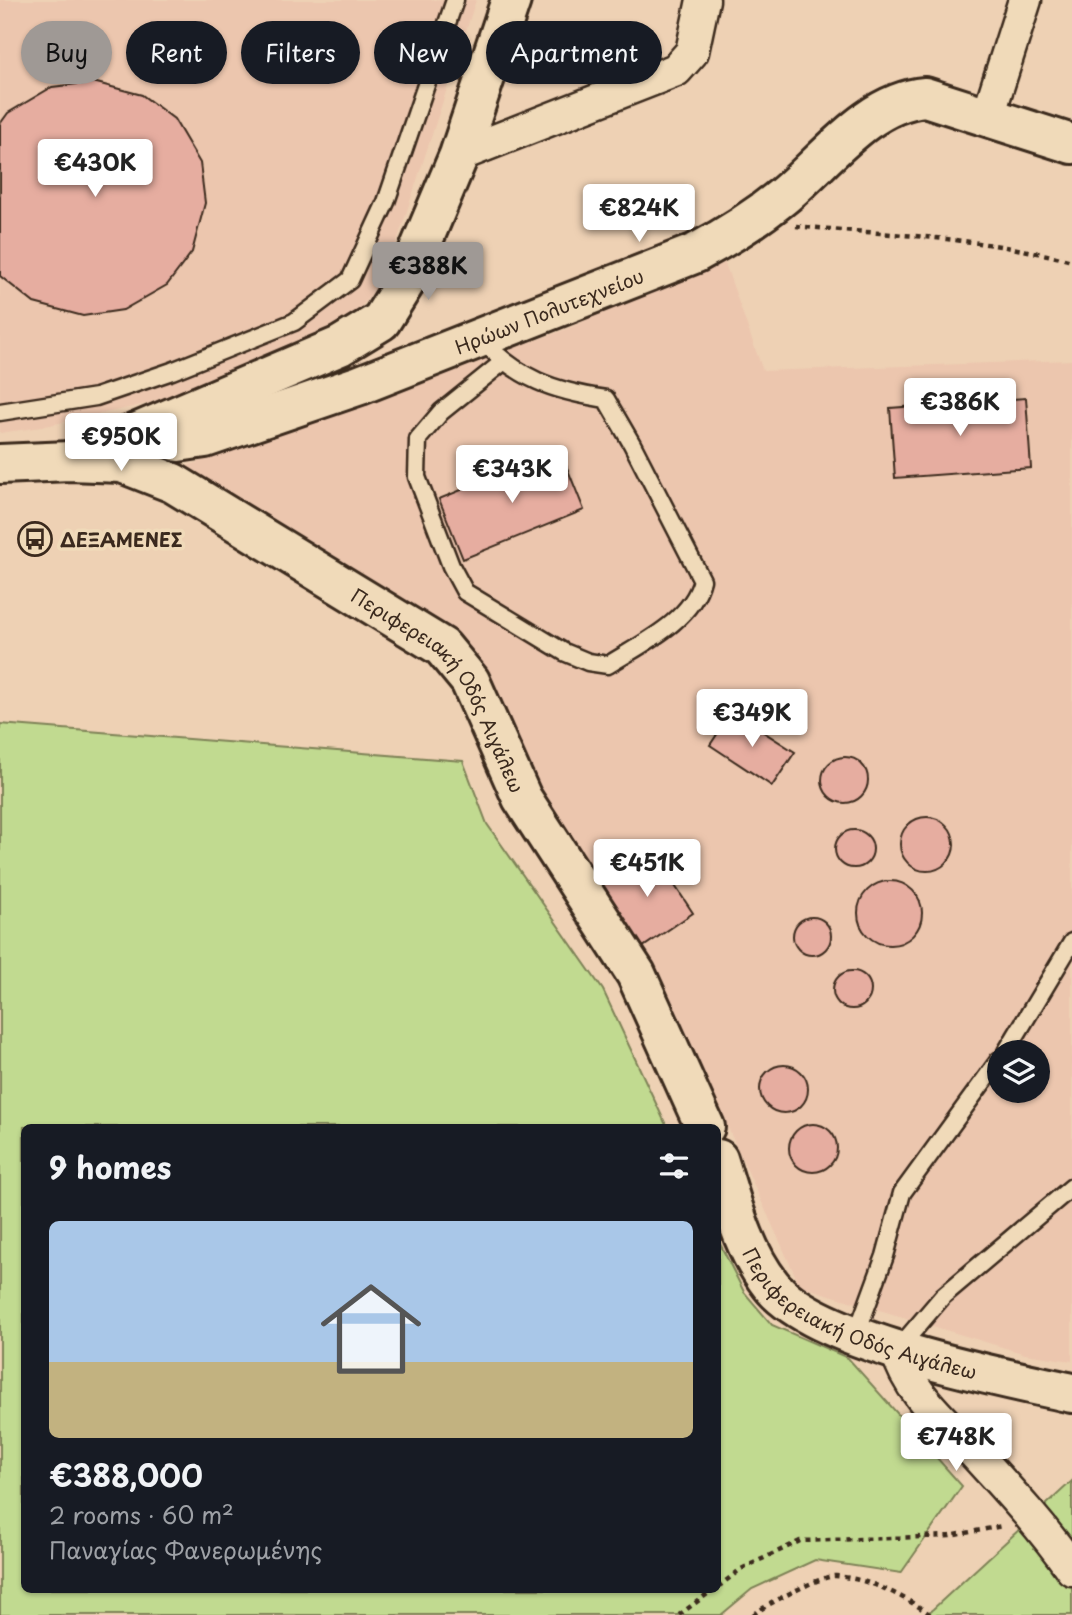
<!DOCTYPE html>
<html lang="en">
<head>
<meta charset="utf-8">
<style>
  :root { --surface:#171b24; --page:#20242c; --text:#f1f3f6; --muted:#9ea1a6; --line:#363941; --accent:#9f9995 }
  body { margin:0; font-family:"Playpen Sans",sans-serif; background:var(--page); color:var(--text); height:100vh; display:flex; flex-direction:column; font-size:26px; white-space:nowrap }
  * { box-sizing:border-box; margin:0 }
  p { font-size:23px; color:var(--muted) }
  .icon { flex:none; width:38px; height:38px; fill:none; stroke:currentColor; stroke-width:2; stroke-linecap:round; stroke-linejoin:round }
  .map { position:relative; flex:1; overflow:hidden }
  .details { position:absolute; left:21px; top:1124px; width:700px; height:469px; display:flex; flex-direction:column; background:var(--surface); border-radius:10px; box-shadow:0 2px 5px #0004 }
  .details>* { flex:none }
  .banner { position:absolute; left:21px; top:21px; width:700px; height:63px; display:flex; gap:14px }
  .fabs { position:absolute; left:987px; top:1040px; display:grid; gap:14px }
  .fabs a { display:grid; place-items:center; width:63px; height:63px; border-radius:50%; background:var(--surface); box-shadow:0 2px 5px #0004; font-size:35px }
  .price { position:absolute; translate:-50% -60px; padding:0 16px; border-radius:7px; background:#fff; color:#222; font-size:23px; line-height:46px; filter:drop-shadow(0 2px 4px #0008) }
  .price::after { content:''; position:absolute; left:50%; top:42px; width:21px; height:16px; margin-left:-10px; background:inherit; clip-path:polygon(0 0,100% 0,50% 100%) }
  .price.on { background:var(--accent); color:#111 }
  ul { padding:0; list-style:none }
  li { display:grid; align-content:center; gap:14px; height:371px; padding:0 28px }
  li+li { border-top:2px solid var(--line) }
  li span { display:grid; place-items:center; height:217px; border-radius:10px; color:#555 }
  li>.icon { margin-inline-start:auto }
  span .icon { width:126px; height:126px; fill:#fffc; stroke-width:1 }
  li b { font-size:30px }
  h2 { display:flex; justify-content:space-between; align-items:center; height:84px; padding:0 28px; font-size:30px }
  .pill { padding:0 24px; border-radius:32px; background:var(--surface); box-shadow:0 2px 5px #0004; font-size:24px; line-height:63px }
  .pill.on { background:var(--accent); color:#111 }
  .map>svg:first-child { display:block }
  .built { fill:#ecc6ae; fill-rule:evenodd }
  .green { fill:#c1da90; stroke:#7e8257; stroke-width:2 }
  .building { fill:#e6ada0; stroke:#3b2a1e; stroke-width:2 }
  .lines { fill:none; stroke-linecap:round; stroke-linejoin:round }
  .service-casing { stroke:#3b2a1e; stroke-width:21 }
  .minor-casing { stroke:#3b2a1e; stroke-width:37 }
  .tertiary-casing { stroke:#3b2a1e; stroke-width:44 }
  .secondary-casing { stroke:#3b2a1e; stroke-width:44 }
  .trunk-casing { stroke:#3b2a1e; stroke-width:44 }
  .path { stroke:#3b2a1e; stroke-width:4.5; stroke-dasharray:5 5; stroke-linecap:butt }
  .service { stroke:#f0dab9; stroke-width:16 }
  .minor { stroke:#f0dab9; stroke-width:32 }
  .tertiary { stroke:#f0dab9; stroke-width:38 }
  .secondary { stroke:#f0dab9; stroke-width:38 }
  .trunk { stroke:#f0dab9; stroke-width:38 }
  .labels { text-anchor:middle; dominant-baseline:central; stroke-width:7; stroke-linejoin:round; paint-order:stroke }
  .street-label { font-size:19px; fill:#3b2a1e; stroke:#f0dab9 }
  .poi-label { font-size:19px; font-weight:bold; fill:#3b2a1e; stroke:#f0dab9; text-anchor:start }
</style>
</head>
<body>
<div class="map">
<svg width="1072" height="1615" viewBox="0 0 1072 1615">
  <rect width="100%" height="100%" fill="#eed1b4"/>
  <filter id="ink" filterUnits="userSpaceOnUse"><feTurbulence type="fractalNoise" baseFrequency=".0143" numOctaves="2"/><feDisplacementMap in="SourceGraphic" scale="14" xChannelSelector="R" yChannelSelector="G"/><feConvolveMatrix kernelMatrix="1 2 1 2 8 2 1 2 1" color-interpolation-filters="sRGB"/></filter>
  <g filter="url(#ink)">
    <g class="built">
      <polygon points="0,0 476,0 386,275 360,309 318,339 146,404 41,427 0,433"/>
      <path d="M721 252 763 371 1072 360V1361L1025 1354 800 1286 702 1071 571 845 479 678 182 468 572 327ZM999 1052H1038V1090H999Z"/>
    </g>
    <g class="green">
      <polygon points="0,724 463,761 487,824 603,990 667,1127 24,1127 24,1589 718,1589 718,1240 744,1292 772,1325 848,1358 962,1486 901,1573 815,1560 752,1589 721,1615 0,1615"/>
      <polygon points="1072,1481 1072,1615 925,1615 933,1609"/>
    </g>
    <g class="building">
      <polygon points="93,82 142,95 174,119 200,163 205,203 192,252 167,285 123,310 83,316 34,303 0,276 0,124 8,113 52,87"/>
      <polygon points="1026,398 1031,468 895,478 890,408"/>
      <polygon points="560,450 584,510 463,559 439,499"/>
      <polygon points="732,712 795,752 772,786 710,745"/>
      <circle cx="845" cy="780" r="23"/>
      <circle cx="927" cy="844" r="27"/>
      <circle cx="854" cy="849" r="19"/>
      <polygon points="652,851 693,913 643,947 601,885"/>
      <circle cx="890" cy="913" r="32"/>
      <circle cx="812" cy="936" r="19"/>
      <circle cx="852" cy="990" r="19"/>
      <circle cx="784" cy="1089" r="24"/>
      <circle cx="813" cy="1148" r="24"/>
    </g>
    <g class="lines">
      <g class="service-casing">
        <g id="service">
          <path d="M481 339C518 379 553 391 606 399L632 444 702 580C692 621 641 644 608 665L588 662 564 652 465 592 451 566 417 477 418 439 441 412 503 362"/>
          <polyline points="0,412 96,397 172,371 294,322 350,280 386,202 455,0"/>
          <polyline points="1006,1052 1072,942"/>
          <polyline points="856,1335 885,1256 902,1193 999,1060"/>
          <polyline points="897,1350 943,1296 1072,1187"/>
        </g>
      </g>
      <g class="minor-casing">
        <g id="minor">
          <polyline points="988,116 1025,0"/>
          <polyline points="459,155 676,70 692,52 703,0"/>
          <path d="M897 1350C908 1393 948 1425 978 1457 1011 1493 1044 1529 1072 1569"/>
        </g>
      </g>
      <g class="tertiary-casing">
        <g id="tertiary">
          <path id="s1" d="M150 429 178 442 205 438 360 385 696 253C726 237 755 219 782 197 825 162 867 102 925 97L1072 144"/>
        </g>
      </g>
      <g class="secondary-casing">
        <polyline id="secondary" points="70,461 340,346 381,321 406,281 459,155 511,0"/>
      </g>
      <g class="trunk-casing">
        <g id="trunk">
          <path id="s2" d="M0 464 70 461 122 463 173 483 442 647 470 681 522 798 636 974 705 1127"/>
          <path id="s3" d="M718 1159C732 1202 742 1248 771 1285 815 1342 1000 1377 1072 1393"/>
        </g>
      </g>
      <g class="path">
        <path d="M796 226C889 235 981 237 1072 261"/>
        <polyline points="718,1587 741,1569 800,1541 950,1536 1002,1526"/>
        <polyline points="679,1615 714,1589"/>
        <path d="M753 1615C765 1605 822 1575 836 1576 870 1579 904 1596 931 1615"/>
      </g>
      <use href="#service" class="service"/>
      <use href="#minor" class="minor"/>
      <use href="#tertiary" class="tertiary"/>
      <use href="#secondary" class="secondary"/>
      <use href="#trunk" class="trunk"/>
    </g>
  </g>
  <defs>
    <g id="bus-ring" transform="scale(1.75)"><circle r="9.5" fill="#f0dab9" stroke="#3b2a1e" stroke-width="1.5"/><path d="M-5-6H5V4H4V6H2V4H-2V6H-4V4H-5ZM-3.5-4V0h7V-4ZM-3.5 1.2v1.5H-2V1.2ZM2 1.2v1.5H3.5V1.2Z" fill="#3b2a1e"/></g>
  </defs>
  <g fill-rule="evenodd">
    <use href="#bus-ring" x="35" y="539"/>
  </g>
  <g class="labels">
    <g class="street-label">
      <text stroke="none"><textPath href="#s1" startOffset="425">Ηρώων Πολυτεχνείου</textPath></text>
      <text stroke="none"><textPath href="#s2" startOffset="522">Περιφερειακή Οδός Αιγάλεω</textPath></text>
      <text stroke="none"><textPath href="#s3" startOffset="229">Περιφερειακή Οδός Αιγάλεω</textPath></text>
    </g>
    <g class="poi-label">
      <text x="60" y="539">ΔΕΞΑΜΕΝΕΣ</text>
    </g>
  </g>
</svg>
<div class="fabs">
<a><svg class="icon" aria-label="layers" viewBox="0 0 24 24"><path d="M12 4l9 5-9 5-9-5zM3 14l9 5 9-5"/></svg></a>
</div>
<b class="price" style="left:95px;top:199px">€430K</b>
<b class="price" style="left:639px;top:244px">€824K</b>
<b class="price on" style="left:428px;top:302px">€388K</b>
<b class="price" style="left:960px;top:438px">€386K</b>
<b class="price" style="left:121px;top:473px">€950K</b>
<b class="price" style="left:512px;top:505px">€343K</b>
<b class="price" style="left:752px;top:749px">€349K</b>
<b class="price" style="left:647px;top:899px">€451K</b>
<b class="price" style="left:956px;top:1473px">€748K</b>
<div class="banner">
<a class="pill on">Buy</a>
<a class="pill">Rent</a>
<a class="pill">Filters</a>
<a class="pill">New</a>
<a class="pill">Apartment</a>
</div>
<section class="details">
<h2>9 homes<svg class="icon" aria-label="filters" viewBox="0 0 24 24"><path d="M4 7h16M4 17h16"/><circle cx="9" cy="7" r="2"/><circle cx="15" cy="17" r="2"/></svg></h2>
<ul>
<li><span style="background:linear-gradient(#a9c7e8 65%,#c2b280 0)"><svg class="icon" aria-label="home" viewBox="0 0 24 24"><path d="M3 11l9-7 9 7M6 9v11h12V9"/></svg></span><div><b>€388,000</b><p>2 rooms · 60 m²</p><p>Παναγίας Φανερωμένης</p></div></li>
</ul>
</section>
</div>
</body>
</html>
